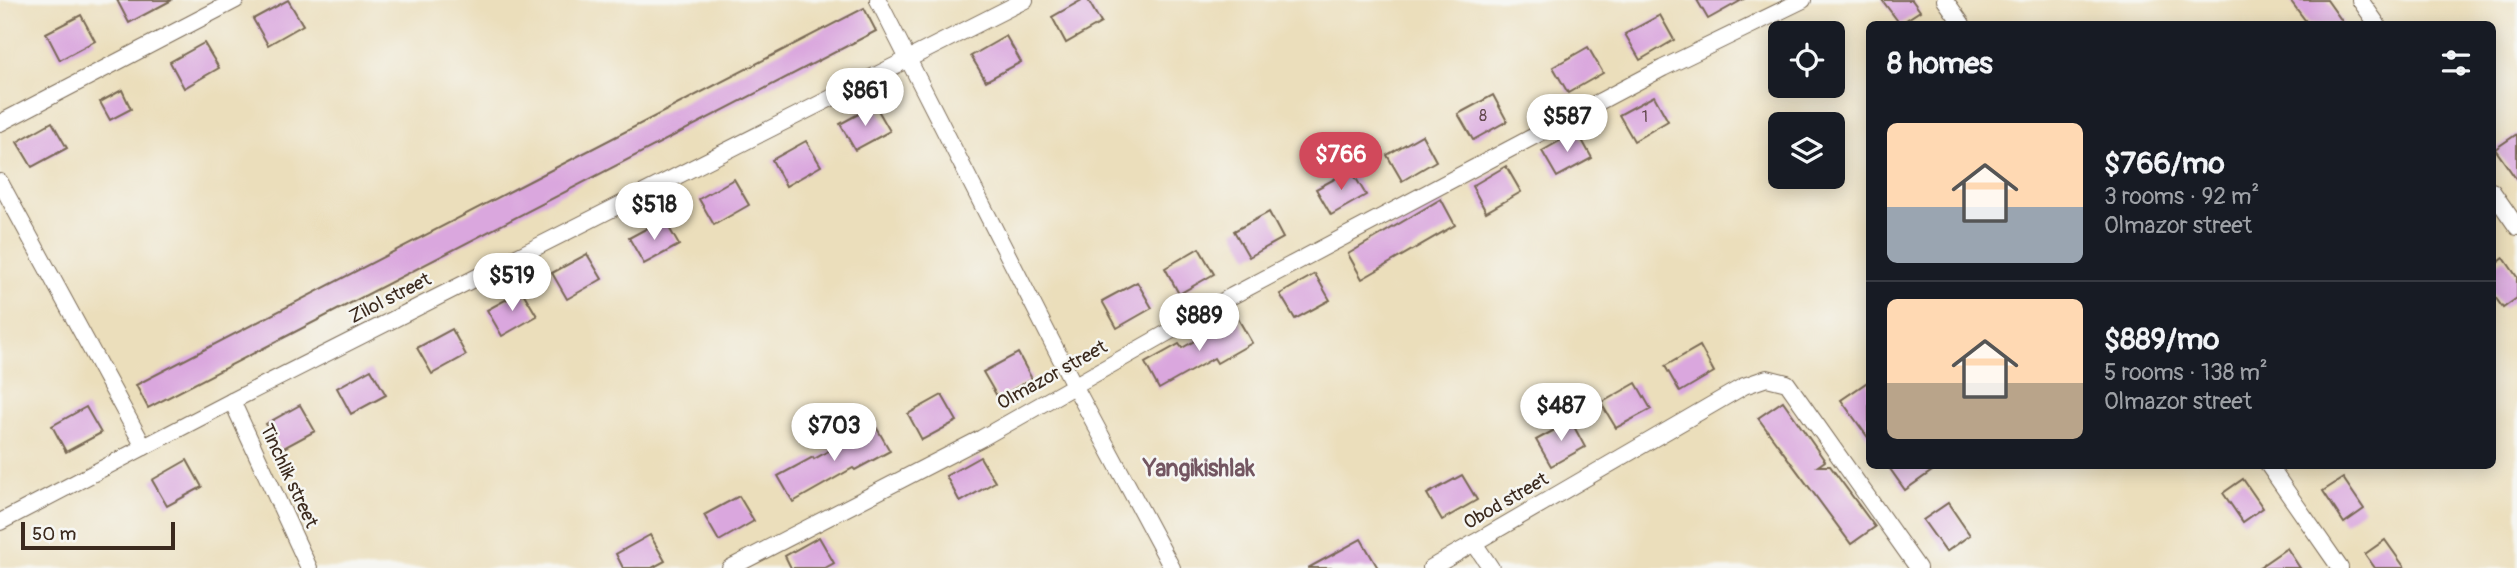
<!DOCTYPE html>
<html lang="en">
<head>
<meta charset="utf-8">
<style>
  :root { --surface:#171b24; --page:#242831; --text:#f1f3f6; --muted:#9ea1a6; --line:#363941; --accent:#d1495b }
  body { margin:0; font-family:Pangolin,sans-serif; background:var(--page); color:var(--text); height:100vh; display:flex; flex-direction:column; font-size:26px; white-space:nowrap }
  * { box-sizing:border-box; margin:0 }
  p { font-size:23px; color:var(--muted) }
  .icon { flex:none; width:38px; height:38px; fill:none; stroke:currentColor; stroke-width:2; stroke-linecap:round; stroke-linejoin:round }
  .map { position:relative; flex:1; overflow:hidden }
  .panel { position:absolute; left:1866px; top:21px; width:630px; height:448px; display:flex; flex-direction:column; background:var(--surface); border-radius:10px; box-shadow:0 4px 18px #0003 }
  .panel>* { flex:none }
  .controls { position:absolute; left:1768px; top:21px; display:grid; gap:14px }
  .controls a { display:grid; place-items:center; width:77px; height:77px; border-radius:10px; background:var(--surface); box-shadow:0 4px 18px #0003; font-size:35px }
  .scale { position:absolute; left:21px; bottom:18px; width:154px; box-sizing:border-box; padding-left:7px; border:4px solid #3b2a1e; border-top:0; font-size:19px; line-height:24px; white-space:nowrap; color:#3b2a1e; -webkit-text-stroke:5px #f6f6f2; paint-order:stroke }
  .price { position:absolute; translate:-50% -60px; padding:0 16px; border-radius:24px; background:#fff; color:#222; font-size:23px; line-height:46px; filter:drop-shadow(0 2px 4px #0008) }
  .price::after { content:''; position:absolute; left:50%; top:42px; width:21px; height:16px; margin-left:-10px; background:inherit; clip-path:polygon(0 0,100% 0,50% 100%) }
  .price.active { background:var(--accent); color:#fff }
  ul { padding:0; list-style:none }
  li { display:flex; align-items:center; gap:21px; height:175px; padding:0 21px }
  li+li { border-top:2px solid var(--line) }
  li span { display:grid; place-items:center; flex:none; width:196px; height:140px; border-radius:10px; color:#555 }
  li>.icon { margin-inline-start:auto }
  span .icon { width:84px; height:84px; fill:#fffc; stroke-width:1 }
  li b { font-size:30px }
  h2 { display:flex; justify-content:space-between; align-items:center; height:84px; padding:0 21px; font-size:30px }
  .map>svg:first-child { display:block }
  .building { fill:#daa7de }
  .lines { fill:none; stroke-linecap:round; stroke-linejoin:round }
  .street-casing { stroke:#796955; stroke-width:18 }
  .street { stroke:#fff; stroke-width:16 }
  .labels { text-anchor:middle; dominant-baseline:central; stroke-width:5; stroke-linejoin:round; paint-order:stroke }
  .number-label { font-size:16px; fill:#63494e }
  .street-label { font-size:19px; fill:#3b2a1e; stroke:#f6f6f2 }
  .quarter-label { font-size:23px; font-weight:bold; fill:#735661; stroke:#f6f6f2 }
</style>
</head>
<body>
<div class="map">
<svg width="2517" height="568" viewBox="0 0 2517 568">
  <rect width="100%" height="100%" fill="#f6f6f2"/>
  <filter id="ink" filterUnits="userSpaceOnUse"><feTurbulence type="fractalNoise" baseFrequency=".0143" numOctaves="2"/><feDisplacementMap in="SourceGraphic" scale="14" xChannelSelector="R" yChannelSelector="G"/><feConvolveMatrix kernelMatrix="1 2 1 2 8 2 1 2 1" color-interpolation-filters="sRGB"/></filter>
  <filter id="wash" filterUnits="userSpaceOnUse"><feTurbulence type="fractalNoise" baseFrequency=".00686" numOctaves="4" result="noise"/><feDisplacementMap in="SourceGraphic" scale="28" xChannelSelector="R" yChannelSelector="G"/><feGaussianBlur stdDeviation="1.57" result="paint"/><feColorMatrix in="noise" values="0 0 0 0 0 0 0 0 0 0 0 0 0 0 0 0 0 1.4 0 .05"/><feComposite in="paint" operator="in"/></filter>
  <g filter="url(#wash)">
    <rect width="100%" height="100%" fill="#ebdebb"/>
    <g id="blocks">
      <g class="building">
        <polygon points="117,0 172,0 129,23"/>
        <polygon points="288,0 303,25 268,45 253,19"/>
        <polygon points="1082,0 1088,0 1101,23 1066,43 1052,17"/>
        <polygon points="1697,0 1742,0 1708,19"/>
        <polygon points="1882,0 1912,0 1920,11 1900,24"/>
        <polygon points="2290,0 2327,0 2344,24 2308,24"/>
        <polygon points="864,8 876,31 148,408 136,385"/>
        <polygon points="81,15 95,41 60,60 46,33"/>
        <polygon points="1660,15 1674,40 1640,60 1625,34"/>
        <polygon points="1006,36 1021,62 986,81 971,56"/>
        <polygon points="204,43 219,68 184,88 170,62"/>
        <polygon points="1588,47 1603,73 1568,93 1553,67"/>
        <polygon points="122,90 131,109 110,120 100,102"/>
        <polygon points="1493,95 1507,121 1473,140 1458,114"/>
        <polygon points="1654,96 1668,121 1634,141 1619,115"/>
        <polygon points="875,105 890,131 855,150 840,124"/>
        <polygon points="52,122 67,148 32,167 17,142"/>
        <polygon points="1577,131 1592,158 1557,177 1542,151"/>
        <polygon points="2517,134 2517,180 2495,149"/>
        <polygon points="1422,135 1436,161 1402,181 1387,155"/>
        <polygon points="806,141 821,166 786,186 772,160"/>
        <polygon points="1506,166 1521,192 1486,212 1472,186"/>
        <polygon points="1351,170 1366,195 1331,215 1316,189"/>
        <polygon points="734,179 749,205 714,225 699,199"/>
        <polygon points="1441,199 1455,225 1362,279 1348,254"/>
        <polygon points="1269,212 1283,238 1249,257 1234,231"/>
        <polygon points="664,219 679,245 644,264 629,238"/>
        <polygon points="1199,248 1214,274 1179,294 1165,268"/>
        <polygon points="587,254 602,279 567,299 552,273"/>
        <polygon points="2504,258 2517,277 2517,298 2503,308 2492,293 2492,267"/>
        <polygon points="1315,274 1330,300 1295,319 1280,294"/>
        <polygon points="1137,282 1152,308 1117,328 1102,301"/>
        <polygon points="522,291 537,316 502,336 487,310"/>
        <polygon points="1237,317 1252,343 1217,363 1214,358 1159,389 1145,363 1179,344 1182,348"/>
        <polygon points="452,329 466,355 432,374 417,348"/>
        <polygon points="1700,346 1714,372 1680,392 1665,366"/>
        <polygon points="1018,353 1032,379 998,398 983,372"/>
        <polygon points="371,369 386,395 351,414 337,388"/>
        <polygon points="1869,381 1869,439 1841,400"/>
        <polygon points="1636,383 1651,409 1616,428 1601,403"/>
        <polygon points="942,395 957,421 922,440 908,414"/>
        <polygon points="1783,401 1825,461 1818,466 1830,466 1875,527 1851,544 1758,418"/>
        <polygon points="300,405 315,431 280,450 266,424"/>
        <polygon points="86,407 101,433 66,452 52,426"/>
        <polygon points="1571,421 1585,447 1551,466 1536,440"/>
        <polygon points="875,425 890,451 855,470 853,468 793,502 778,476 813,457 814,459"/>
        <polygon points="980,457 995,482 960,502 946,476"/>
        <polygon points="187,460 202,487 167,506 152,480"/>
        <polygon points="1888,466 1939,466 1905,490"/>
        <polygon points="1462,475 1477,500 1442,520 1427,494"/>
        <polygon points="2343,478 2364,509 2344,523 2323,491"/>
        <polygon points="2243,479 2263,508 2243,522 2223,493"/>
        <polygon points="739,496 754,521 719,541 704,515"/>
        <polygon points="1948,503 1970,535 1946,552 1923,520"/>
        <polygon points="650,535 665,561 652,568 623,568 616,554"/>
        <polygon points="819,537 834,563 825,568 791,568 785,556"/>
        <polygon points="1361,539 1378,568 1308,568"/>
        <polygon points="2385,540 2405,568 2375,568 2365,554"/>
        <polygon points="2287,548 2300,568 2258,568"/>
      </g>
    </g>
  </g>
  <g filter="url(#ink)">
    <use href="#blocks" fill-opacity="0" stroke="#796955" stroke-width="2"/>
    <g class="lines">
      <g class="street-casing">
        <g id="street">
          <polyline points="878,0 1075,387 1172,568"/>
          <polyline points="1945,0 1962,24"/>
          <polyline points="2360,0 2377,24"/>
          <polyline points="0,123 236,0"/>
          <polyline points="0,182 144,447"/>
          <polyline points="2492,191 2517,227"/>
          <polyline points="232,401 309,568"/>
          <polyline points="2269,466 2340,568"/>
          <polyline points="0,522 232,401 1025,0"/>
          <polyline points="1474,543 1491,568"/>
          <polyline points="730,568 982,438 1232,296 1663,68 1803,0"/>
          <polyline points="1431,568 1744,386 1767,378 1787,383 1918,568"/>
        </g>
      </g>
      <use href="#street" class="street"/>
    </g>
  </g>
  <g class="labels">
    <g class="number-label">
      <text x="1483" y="116">8</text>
      <text x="1645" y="117">1</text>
    </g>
    <g class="street-label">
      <text transform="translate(390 298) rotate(-27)">Zilol street</text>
      <text transform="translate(1052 375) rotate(-29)">Olmazor street</text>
      <text transform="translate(289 476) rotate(65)">Tinchlik street</text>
      <text transform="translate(1506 501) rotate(-30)">Obod street</text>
    </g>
    <g class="quarter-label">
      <text x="1199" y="468">Yangikishlak</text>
    </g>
  </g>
</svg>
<div class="controls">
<a><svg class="icon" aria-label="locate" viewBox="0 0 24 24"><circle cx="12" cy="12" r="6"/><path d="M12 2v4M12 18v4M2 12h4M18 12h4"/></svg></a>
<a><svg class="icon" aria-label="layers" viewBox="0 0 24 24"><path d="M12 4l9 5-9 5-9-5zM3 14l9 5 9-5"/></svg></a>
</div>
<div class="scale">50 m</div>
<b class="price" style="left:865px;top:128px">$861</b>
<b class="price" style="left:1567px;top:154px">$587</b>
<b class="price active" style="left:1341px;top:192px">$766</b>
<b class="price" style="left:654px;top:242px">$518</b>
<b class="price" style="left:512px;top:313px">$519</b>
<b class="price" style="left:1199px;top:353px">$889</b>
<b class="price" style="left:1561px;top:443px">$487</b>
<b class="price" style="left:834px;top:463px">$703</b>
<section class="panel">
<h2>8 homes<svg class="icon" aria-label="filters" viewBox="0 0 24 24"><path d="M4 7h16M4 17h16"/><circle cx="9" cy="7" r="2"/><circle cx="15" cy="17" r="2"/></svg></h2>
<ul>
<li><span style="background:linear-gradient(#ffd9b3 60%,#9aa5b1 0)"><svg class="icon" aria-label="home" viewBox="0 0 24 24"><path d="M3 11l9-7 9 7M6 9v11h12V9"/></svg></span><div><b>$766/mo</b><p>3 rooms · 92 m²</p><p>Olmazor street</p></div></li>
<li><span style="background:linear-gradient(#ffd9b3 60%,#b9a48a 0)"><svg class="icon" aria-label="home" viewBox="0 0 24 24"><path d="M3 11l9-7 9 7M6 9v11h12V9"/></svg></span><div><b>$889/mo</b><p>5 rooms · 138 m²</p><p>Olmazor street</p></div></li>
</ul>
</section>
</div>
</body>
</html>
